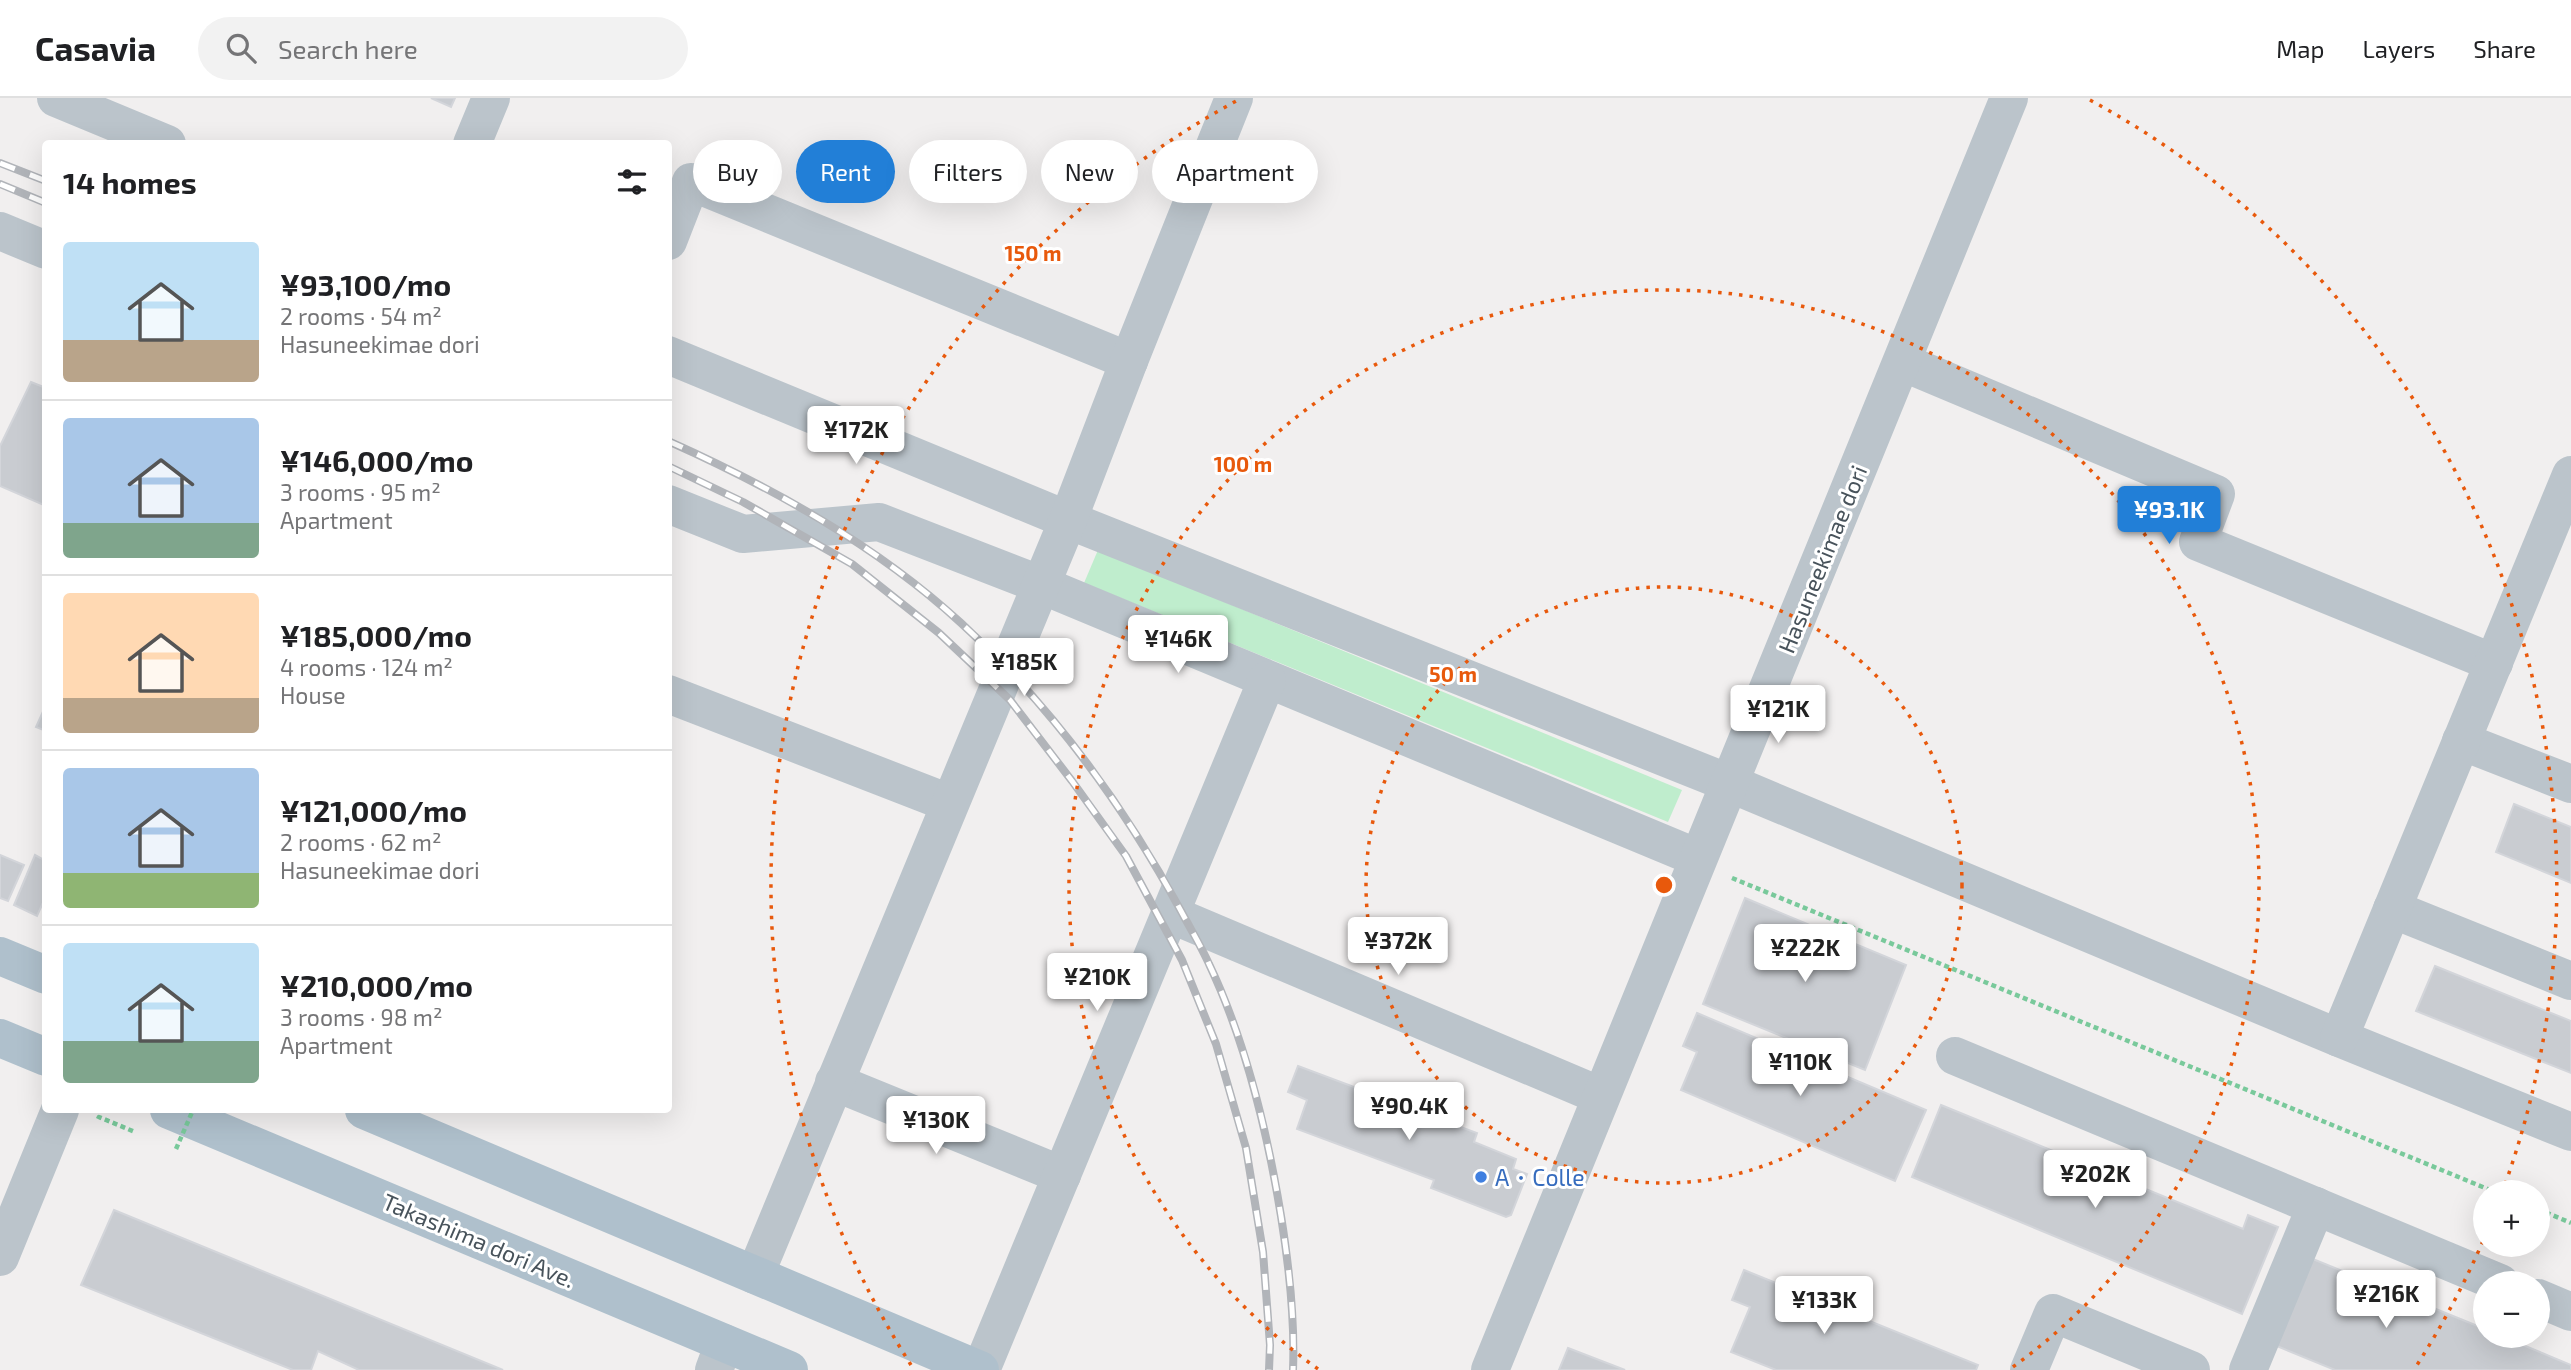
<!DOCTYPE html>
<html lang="en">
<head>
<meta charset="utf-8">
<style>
  :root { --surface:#fff; --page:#f2f2f2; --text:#202124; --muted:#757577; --line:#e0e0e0; --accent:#227fd7 }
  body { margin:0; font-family:"Exo 2",sans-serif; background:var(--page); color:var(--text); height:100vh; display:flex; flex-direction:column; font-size:26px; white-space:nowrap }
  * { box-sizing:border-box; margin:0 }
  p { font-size:23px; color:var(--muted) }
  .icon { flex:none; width:38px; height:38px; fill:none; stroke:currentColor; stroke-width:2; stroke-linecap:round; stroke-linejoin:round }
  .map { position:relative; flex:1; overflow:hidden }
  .drawer { position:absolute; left:42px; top:42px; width:630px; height:973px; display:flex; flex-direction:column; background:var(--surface); border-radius:7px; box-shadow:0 7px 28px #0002 }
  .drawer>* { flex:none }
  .hud { position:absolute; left:693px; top:42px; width:665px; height:63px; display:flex; gap:14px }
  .tools { position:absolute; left:2473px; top:1082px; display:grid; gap:14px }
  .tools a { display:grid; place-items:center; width:77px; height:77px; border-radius:50%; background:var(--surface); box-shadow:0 7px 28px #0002; font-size:35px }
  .price { position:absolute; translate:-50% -60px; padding:0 16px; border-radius:7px; background:#fff; color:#222; font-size:23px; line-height:46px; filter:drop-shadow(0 2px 4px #0008) }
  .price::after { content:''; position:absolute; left:50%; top:42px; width:21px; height:16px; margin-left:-10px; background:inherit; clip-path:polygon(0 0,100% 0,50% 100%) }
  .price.selected { background:var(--accent); color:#fff }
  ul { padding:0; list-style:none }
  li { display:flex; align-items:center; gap:21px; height:175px; padding:0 21px }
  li+li { border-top:2px solid var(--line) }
  li span { display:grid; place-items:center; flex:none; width:196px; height:140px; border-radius:7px; color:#555 }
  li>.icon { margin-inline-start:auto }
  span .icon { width:84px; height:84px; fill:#fffc; stroke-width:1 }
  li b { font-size:30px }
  h2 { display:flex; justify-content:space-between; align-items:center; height:84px; padding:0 21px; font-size:30px }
  .chip { padding:0 24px; border-radius:32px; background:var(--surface); box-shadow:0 7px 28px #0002; font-size:24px; line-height:63px }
  .chip.selected { background:var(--accent); color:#fff }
  header { display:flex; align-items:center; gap:42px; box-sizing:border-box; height:98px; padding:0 35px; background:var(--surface); border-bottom:2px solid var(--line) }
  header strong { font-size:33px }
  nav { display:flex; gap:38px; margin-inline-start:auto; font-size:24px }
  .search { width:490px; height:63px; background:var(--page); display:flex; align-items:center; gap:18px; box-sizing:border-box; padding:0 24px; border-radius:38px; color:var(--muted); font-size:26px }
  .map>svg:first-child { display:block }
  .green { fill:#bfedcd }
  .building { fill:#c9ccd1; stroke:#d3d5da; stroke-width:2 }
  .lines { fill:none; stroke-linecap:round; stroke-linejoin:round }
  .path { stroke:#79c99b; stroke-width:4.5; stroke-dasharray:5 3.5; stroke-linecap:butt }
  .minor { stroke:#bbc4cb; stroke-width:38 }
  .major { stroke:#afc0cc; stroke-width:38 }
  .rail-casing { stroke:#b1b4b9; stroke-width:8 }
  .rail { stroke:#fff; stroke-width:5; stroke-dasharray:16; stroke-linecap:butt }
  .path-bridge { stroke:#79c99b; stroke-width:4.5; stroke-dasharray:5 3.5; stroke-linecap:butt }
  .ring { fill:none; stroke:#e8590c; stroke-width:3.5; stroke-dasharray:3.5 7 }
  .shop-dot { fill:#3f7fe0; stroke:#fff; stroke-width:2.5 }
  .labels { text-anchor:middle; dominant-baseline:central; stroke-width:6; stroke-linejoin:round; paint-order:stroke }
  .street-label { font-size:23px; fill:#48535b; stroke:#fff }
  .shop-label { font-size:23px; fill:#366cbe; stroke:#fff; text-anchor:start }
  .centre { fill:#e8590c; stroke:#fff; stroke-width:3.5 }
  .ring-label { font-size:21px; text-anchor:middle; font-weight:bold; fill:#e8590c; stroke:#fff; stroke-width:6; stroke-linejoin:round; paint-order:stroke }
</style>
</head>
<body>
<header>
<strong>Casavia</strong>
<div class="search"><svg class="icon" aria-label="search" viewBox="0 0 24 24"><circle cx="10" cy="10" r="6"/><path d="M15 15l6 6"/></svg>Search here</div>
<nav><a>Map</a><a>Layers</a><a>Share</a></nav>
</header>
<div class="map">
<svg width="2571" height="1272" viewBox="0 0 2571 1272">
  <rect width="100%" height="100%" fill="#f1efef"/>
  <polygon class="green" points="1098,452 1682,692 1668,724 1084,485"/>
  <g class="building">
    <polygon points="431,0 455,0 451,9"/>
    <polygon points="31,284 46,290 46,408 0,388 0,348"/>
    <polygon points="46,607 46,633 36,629"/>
    <polygon points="2514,706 2571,729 2571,785 2496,754"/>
    <polygon points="0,757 24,767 8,803 0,800"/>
    <polygon points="35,757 46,763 46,798 37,818 14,807"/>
    <polygon points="1745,800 1906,867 1865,972 1703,906"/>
    <polygon points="2435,868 2571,923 2571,975 2416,913"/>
    <polygon points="1697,915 1926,1012 1895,1083 1681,992 1697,954 1683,948"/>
    <polygon points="1298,968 1477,1035 1474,1044 1516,1061 1513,1071 1527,1076 1511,1117 1506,1119 1431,1090 1434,1082 1297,1031 1307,1002 1288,994"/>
    <polygon points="1941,1007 2243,1131 2248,1117 2278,1129 2242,1216 1912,1079"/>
    <polygon points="114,1112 503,1272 359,1272 318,1253 311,1272 293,1272 81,1187"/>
    <polygon points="2303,1157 2485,1231 2485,1237 2499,1237 2571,1267 2571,1272 2335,1272 2267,1244"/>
    <polygon points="1744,1172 1978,1267 1976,1272 1776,1272 1731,1254 1750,1209 1732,1202"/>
    <polygon points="1568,1250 1625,1272 1559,1272"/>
  </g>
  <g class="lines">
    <g class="path">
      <polyline points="1732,780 2495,1094"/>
      <polyline points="98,1021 99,1019 135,1034"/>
      <polyline points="2538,1111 2571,1125"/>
    </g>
    <g class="minor">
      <polyline points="56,0 167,46"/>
      <polyline points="472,46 491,0"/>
      <polyline points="0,133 46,152"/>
      <polyline points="668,143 691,84 1129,263"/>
      <polyline points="668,257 1068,422 1729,685 2339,940 2571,1034"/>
      <polyline points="1902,264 2216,396 2198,444 2494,565"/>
      <polyline points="668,406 743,436 879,424 1039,486 1698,760"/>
      <polyline points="668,596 949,705"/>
      <polyline points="2461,643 2571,686"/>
      <polyline points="2392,811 2571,883"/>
      <polyline points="1170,816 1601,998"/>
      <polyline points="2339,940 2571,377"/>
      <polyline points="1955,958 2500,1185"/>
      <polyline points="834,984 1062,1077"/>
      <polyline points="0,1159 60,1012"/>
      <polyline points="755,1177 1068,422 1129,263 1234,0"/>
      <polyline points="2538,1200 2571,1214"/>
      <polyline points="714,1272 724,1245"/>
      <polyline points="981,1272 1267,582"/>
      <polyline points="1490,1272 2009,0"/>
      <polyline points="2029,1272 2053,1215 2191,1272"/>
      <polyline points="2248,1272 2316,1108"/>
    </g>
    <g class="major">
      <polyline points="0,858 46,877"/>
      <polyline points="0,940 46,959"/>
      <polyline points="169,1012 789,1272"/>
      <polyline points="364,1012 980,1272"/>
    </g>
    <g class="rail-casing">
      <g id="rail">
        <polyline points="0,65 46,83"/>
        <polyline points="0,86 46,105"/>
        <path d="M668 343C773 390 876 447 961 525 1051 608 1123 706 1181 813 1190 830 1201 848 1209 866 1246 944 1267 1032 1281 1118 1289 1168 1295 1221 1293 1272"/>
        <polyline points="668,368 743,404 852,466 939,535 1010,602 1072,683 1126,758 1182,862 1216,946 1246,1050 1263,1154 1270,1247 1269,1272"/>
      </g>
    </g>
    <use href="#rail" class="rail"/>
    <polyline class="path-bridge" points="176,1051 193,1012"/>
  </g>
  <g class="ring">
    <circle cx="1664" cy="787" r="298"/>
    <path d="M1318 1271A595 595 0 1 1 2010 1271"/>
    <path d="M2483 1143A893 893 0 0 1 2417 1267M911 1267A893 893 0 0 1 1238 2M2090 2A893 893 0 0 1 2503 1092"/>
  </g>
  <circle class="shop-dot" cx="1481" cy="1079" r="7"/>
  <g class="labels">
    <g class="street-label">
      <text transform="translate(1822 461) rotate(-68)">Hasuneekimae dori</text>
      <text transform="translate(479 1142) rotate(23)">Takashima dori Ave.</text>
    </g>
    <g class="shop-label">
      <text x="1495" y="1079">A・Colle</text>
    </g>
  </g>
  <circle cx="1664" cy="787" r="10" class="centre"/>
  <g class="ring-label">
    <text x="1033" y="163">150 m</text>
    <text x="1243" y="374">100 m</text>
    <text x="1453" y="584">50 m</text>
  </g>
</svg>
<div class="tools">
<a>+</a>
<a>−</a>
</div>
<b class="price" style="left:856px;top:368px">¥172K</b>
<b class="price selected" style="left:2169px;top:448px">¥93.1K</b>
<b class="price" style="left:1178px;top:577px">¥146K</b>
<b class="price" style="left:1024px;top:600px">¥185K</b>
<b class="price" style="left:1778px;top:647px">¥121K</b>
<b class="price" style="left:1398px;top:879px">¥372K</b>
<b class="price" style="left:1805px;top:886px">¥222K</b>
<b class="price" style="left:1097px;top:915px">¥210K</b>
<b class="price" style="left:1800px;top:1000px">¥110K</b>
<b class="price" style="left:1409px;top:1044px">¥90.4K</b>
<b class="price" style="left:936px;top:1058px">¥130K</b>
<b class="price" style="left:2095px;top:1112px">¥202K</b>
<b class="price" style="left:2386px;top:1232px">¥216K</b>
<b class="price" style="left:1824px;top:1238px">¥133K</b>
<div class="hud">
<a class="chip">Buy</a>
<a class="chip selected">Rent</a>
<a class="chip">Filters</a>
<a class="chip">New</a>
<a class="chip">Apartment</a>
</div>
<section class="drawer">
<h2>14 homes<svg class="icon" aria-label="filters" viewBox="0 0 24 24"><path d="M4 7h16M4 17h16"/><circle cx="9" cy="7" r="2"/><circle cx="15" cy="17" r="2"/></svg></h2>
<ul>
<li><span style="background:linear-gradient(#bfe0f5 70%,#b9a48a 0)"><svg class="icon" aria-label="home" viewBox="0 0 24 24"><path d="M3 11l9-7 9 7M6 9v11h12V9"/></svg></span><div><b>¥93,100/mo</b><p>2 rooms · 54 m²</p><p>Hasuneekimae dori</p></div></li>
<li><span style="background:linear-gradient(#a9c7e8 75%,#7fa58c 0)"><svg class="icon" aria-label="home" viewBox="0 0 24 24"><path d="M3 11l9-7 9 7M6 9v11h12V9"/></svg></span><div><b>¥146,000/mo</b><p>3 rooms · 95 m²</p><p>Apartment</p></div></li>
<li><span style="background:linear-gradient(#ffd9b3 75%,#b9a48a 0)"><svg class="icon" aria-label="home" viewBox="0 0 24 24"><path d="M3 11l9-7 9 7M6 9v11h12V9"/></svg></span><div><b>¥185,000/mo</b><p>4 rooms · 124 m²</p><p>House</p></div></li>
<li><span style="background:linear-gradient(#a9c7e8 75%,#8fb573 0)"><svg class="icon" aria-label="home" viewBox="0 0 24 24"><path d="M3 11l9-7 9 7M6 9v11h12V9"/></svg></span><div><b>¥121,000/mo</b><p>2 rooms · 62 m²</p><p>Hasuneekimae dori</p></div></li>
<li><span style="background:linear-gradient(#bfe0f5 70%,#7fa58c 0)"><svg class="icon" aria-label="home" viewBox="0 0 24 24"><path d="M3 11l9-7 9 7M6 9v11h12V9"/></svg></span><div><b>¥210,000/mo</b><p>3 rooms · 98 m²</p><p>Apartment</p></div></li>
</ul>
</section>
</div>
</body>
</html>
